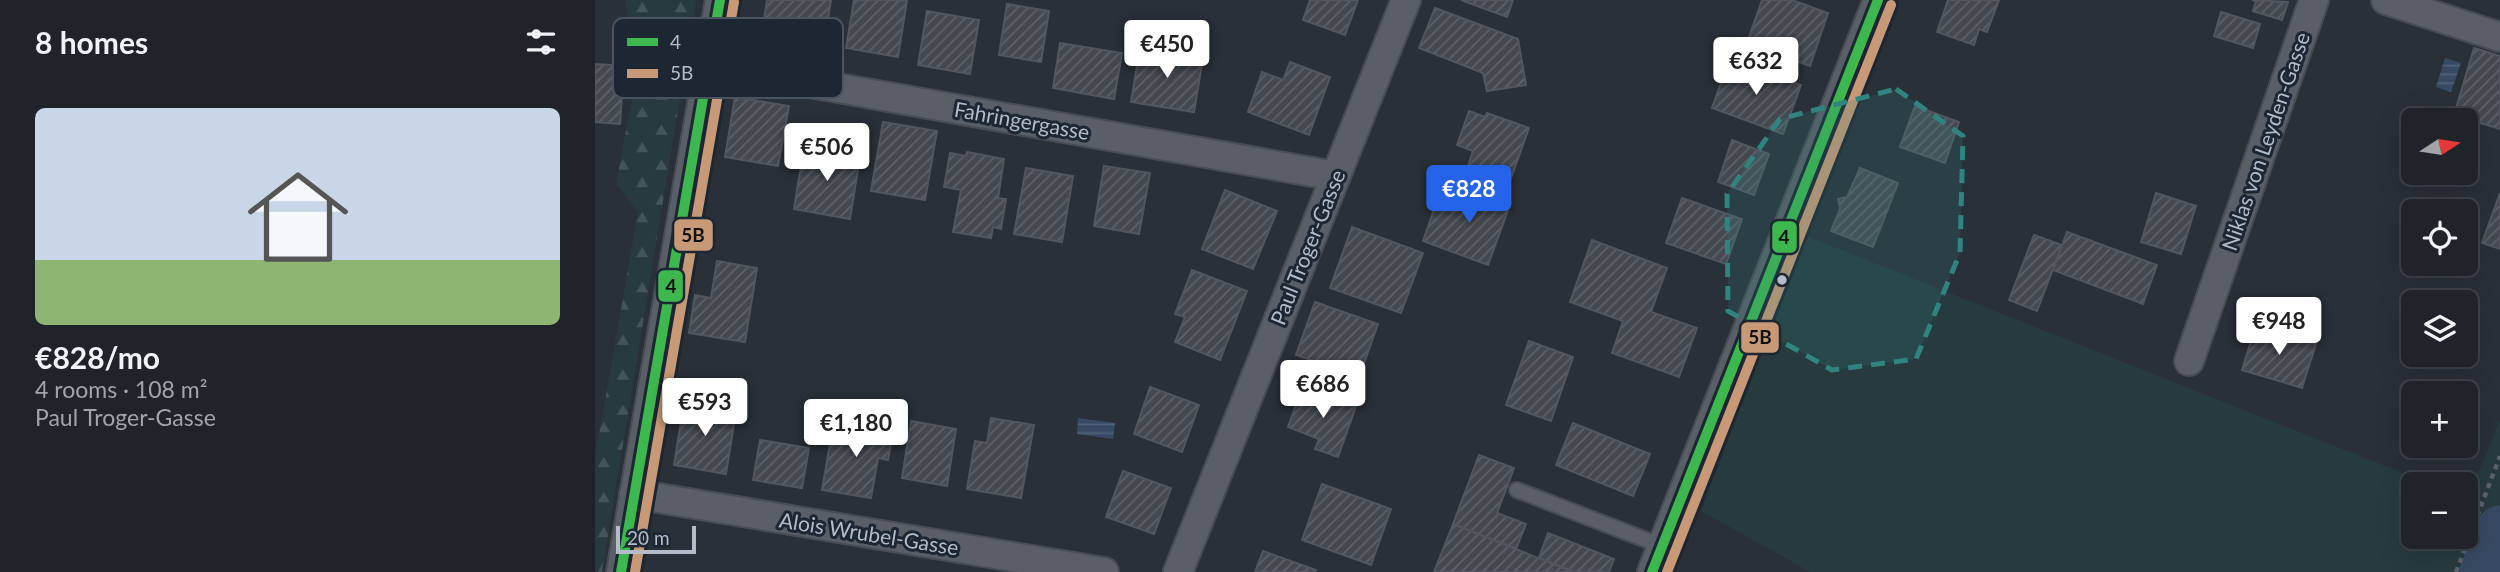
<!DOCTYPE html>
<html lang="en">
<head>
<meta charset="utf-8">
<style>
  :root { --surface:#20242a; --page:#2d3036; --text:#f1f3f6; --muted:#a2a4a8; --line:#3d4147; --accent:#2563eb }
  body { margin:0; font-family:Lato,sans-serif; background:var(--page); color:var(--text); height:100vh; display:flex; flex-direction:column; font-size:26px; white-space:nowrap }
  * { box-sizing:border-box; margin:0 }
  p { font-size:23px; color:var(--muted) }
  .icon { flex:none; width:38px; height:38px; fill:none; stroke:currentColor; stroke-width:2; stroke-linecap:round; stroke-linejoin:round }
  .map { position:relative; flex:1; overflow:hidden }
  .sheet { display:flex; flex-direction:column; background:var(--surface); width:595px }
  .sheet>* { flex:none }
  .needle { width:46px; rotate:78deg }
  .fabs { position:absolute; left:1806px; top:108px; display:grid; gap:14px }
  .fabs a { display:grid; place-items:center; width:77px; height:77px; border-radius:10px; background:var(--surface); box-shadow:0 7px 28px #0002,0 0 0 2px var(--line); font-size:35px }
  .scale { position:absolute; left:21px; bottom:18px; width:80px; box-sizing:border-box; padding-left:7px; border:4px solid #b4bcc9; border-top:0; font-size:19px; line-height:24px; white-space:nowrap; color:#b4bcc9; -webkit-text-stroke:5px #1d2633; paint-order:stroke }
  .price { position:absolute; translate:-50% -60px; padding:0 16px; border-radius:7px; background:#fff; color:#222; font-size:23px; line-height:46px; filter:drop-shadow(0 2px 4px #0008) }
  .price::after { content:''; position:absolute; left:50%; top:42px; width:21px; height:16px; margin-left:-10px; background:inherit; clip-path:polygon(0 0,100% 0,50% 100%) }
  .price.active { background:var(--accent); color:#fff }
  ul { padding:0; list-style:none }
  li { display:grid; align-content:center; gap:14px; height:371px; padding:0 35px }
  li span { display:grid; place-items:center; height:217px; border-radius:10px; color:#555 }
  li>.icon { margin-inline-start:auto }
  span .icon { width:126px; height:126px; fill:#fffc; stroke-width:1 }
  li b { font-size:30px }
  h2 { display:flex; justify-content:space-between; align-items:center; height:84px; padding:0 35px; font-size:30px }
  main { display:flex; flex:1; min-height:0 }
  .map>svg:first-child { display:block }
  .grass { fill:#273a3e }
  .forest { fill:url(#forest-firs) }
  .water { fill:url(#water-rules) }
  .lines { fill:none; stroke-linecap:round; stroke-linejoin:round }
  .river { stroke:#384963; stroke-width:49 }
  .building { fill:url(#building-hatch); stroke:#52575f; stroke-width:2 }
  .service-casing { stroke:#484c53; stroke-width:18 }
  .minor-casing { stroke:#484c53; stroke-width:32 }
  .path { stroke:#5d636a; stroke-width:4.5; stroke-dasharray:5 5; stroke-linecap:butt }
  .service { stroke:#5a5e66; stroke-width:14 }
  .minor { stroke:#5a5e66; stroke-width:28 }
  .bus-1-casing { stroke:#1d2633; stroke-width:16 }
  .bus-2-casing { stroke:#1d2633; stroke-width:16 }
  .bus-1 { stroke:#3db84e; stroke-width:10 }
  .bus-2 { stroke:#c79976; stroke-width:10 }
  .marked { fill:#308480; fill-opacity:0.2; stroke:#308480; stroke-width:5; stroke-dasharray:14 9; stroke-linejoin:round }
  .bus-dot { fill:#b4bcc9; stroke:#1d2633; stroke-width:2.5 }
  .labels { text-anchor:middle; dominant-baseline:central; stroke-width:6; stroke-linejoin:round; paint-order:stroke }
  .street-label { font-size:21px; fill:#b4bcc9; stroke:#1d2633 }
  .key { fill:#1d2633; stroke:#4a5360; stroke-width:2 }
  .key-label { font-size:19px; fill:#b4bcc9 }
  .line-badge { stroke:#1d2633; stroke-width:2.5 }
  .pale-badge-label { font-size:19px; text-anchor:middle; font-weight:bold; fill:#111 }
</style>
</head>
<body>
<main>
<section class="sheet">
<h2>8 homes<svg class="icon" aria-label="filters" viewBox="0 0 24 24"><path d="M4 7h16M4 17h16"/><circle cx="9" cy="7" r="2"/><circle cx="15" cy="17" r="2"/></svg></h2>
<ul>
<li><span style="background:linear-gradient(#c9d6e8 70%,#8fb573 0)"><svg class="icon" aria-label="home" viewBox="0 0 24 24"><path d="M3 11l9-7 9 7M6 9v11h12V9"/></svg></span><div><b>€828/mo</b><p>4 rooms · 108 m²</p><p>Paul Troger-Gasse</p></div></li>
</ul>
</section>
<div class="map">
<svg width="1905" height="572" viewBox="0 0 1905 572">
  <defs>
    <pattern id="forest-firs" width="22" height="20" patternUnits="userSpaceOnUse" patternTransform="scale(1.75)"><rect width="22" height="20" fill="#273a3e"/><path d="M5 1l3.5 6h-7zM16 11l3.5 6h-7z" fill="#445559"/></pattern>
    <pattern id="water-rules" width="6" height="5" patternUnits="userSpaceOnUse" patternTransform="scale(1.75)"><rect width="6" height="5" fill="#384963"/><path d="M0 2.5h6" fill="none" stroke="#526178"/></pattern>
    <pattern id="building-hatch" width="6" height="6" patternUnits="userSpaceOnUse" patternTransform="scale(1.75)"><rect width="6" height="6" fill="#444950"/><path d="M-1 1l2-2M0 6l6-6M5 7l2-2" fill="none" stroke="#5d6168"/></pattern>
  </defs>
  <rect width="100%" height="100%" fill="#2a3038"/>
  <polygon class="grass" points="1211,236 1838,485 1818,485 1818,537 1871,537 1871,498 1873,498 1905,420 1905,572 1215,572 1106,511"/>
  <polygon class="forest" points="0,0 101,0 7,572 0,572 0,458 43,212 21,184 43,67 30,0"/>
  <g class="water">
    <polygon points="1850,58 1866,63 1856,92 1841,87"/>
    <polygon points="483,418 520,423 518,439 482,434"/>
  </g>
  <g class="lines">
    <polyline class="river" points="1889,572 1905,530"/>
  </g>
  <g class="building">
    <polygon points="172,0 236,0 228,49 166,38"/>
    <polygon points="259,0 312,0 303,57 251,48"/>
    <polygon points="715,0 763,0 750,35 708,20"/>
    <polygon points="866,0 918,0 912,17"/>
    <polygon points="1167,0 1197,0 1233,13 1215,66 1152,43"/>
    <polygon points="1353,0 1404,0 1392,32 1384,29 1379,45 1342,32"/>
    <polygon points="1657,0 1693,2 1687,20 1658,11 1661,1"/>
    <polygon points="412,4 454,11 446,62 404,55"/>
    <polygon points="840,8 923,39 931,85 892,91 888,73 824,48"/>
    <polygon points="332,11 384,20 375,74 323,65"/>
    <polygon points="1626,12 1665,24 1658,48 1619,36"/>
    <polygon points="465,43 527,53 519,99 458,88"/>
    <polygon points="545,47 608,58 599,112 536,102"/>
    <polygon points="1879,48 1905,56 1905,129 1859,115"/>
    <polygon points="1134,60 1206,85 1188,134 1117,108"/>
    <polygon points="695,62 735,77 714,135 653,112 667,72 688,80"/>
    <polygon points="0,64 29,66 25,124 0,122"/>
    <polygon points="140,97 194,106 183,166 130,157"/>
    <polygon points="1320,106 1364,122 1350,163 1305,147"/>
    <polygon points="874,111 890,117 892,113 934,128 914,184 872,169 878,151 862,145"/>
    <polygon points="288,122 342,131 330,200 276,191"/>
    <polygon points="1137,140 1174,154 1159,195 1123,182"/>
    <polygon points="209,147 265,157 255,219 199,209"/>
    <polygon points="372,152 409,159 403,198 411,199 406,229 398,227 396,238 358,232 366,190 349,187 355,153 371,156"/>
    <polygon points="509,166 555,173 544,234 499,226"/>
    <polygon points="431,168 478,176 467,242 419,234"/>
    <polygon points="1265,168 1303,183 1278,247 1236,231 1245,209 1243,199 1252,197"/>
    <polygon points="872,186 916,202 893,265 828,241 842,201 864,209"/>
    <polygon points="630,190 682,211 658,269 607,249"/>
    <polygon points="1561,193 1601,206 1586,254 1546,242"/>
    <polygon points="1905,193 1905,249 1887,243"/>
    <polygon points="1087,198 1147,219 1131,264 1071,243"/>
    <polygon points="757,227 828,253 806,313 735,288"/>
    <polygon points="1472,232 1562,265 1548,304 1458,270"/>
    <polygon points="1439,235 1467,245 1442,311 1414,300"/>
    <polygon points="997,240 1072,268 1056,312 1102,328 1084,377 1017,353 1028,321 975,302"/>
    <polygon points="122,261 162,268 150,342 94,333 100,295 116,298"/>
    <polygon points="597,270 652,291 625,360 580,342 590,317 580,314"/>
    <polygon points="720,302 783,324 764,377 701,355"/>
    <polygon points="1661,325 1721,344 1707,388 1647,370"/>
    <polygon points="934,341 978,357 956,421 911,405"/>
    <polygon points="708,386 761,406 743,457 720,449 724,439 693,427"/>
    <polygon points="555,387 604,405 587,452 539,434"/>
    <polygon points="89,403 141,411 131,474 79,465"/>
    <polygon points="396,418 439,425 426,498 372,489 380,441 392,443"/>
    <polygon points="287,420 300,422 293,460 283,458 276,498 227,490 238,426 284,434"/>
    <polygon points="316,421 361,429 352,486 307,478"/>
    <polygon points="978,423 1055,454 1038,496 961,465"/>
    <polygon points="165,440 214,448 207,488 158,480"/>
    <polygon points="884,455 919,468 902,513 931,524 921,549 858,524"/>
    <polygon points="528,471 576,488 559,534 511,517"/>
    <polygon points="727,484 796,509 776,565 707,540"/>
    <polygon points="858,524 976,571 975,572 839,572"/>
    <polygon points="953,533 1019,559 1014,572 980,572 944,558"/>
    <polygon points="668,551 721,570 720,572 660,572"/>
  </g>
  <g class="lines">
    <g class="service-casing">
      <polyline id="service" points="922,490 1067,546"/>
    </g>
    <g class="minor-casing">
      <g id="minor">
        <polyline points="1791,0 1905,37"/>
        <polyline points="113,65 740,176"/>
        <polyline points="1594,361 1719,0"/>
        <polyline points="39,494 509,572"/>
        <polyline points="26,572 125,0"/>
        <polyline points="583,572 811,0"/>
        <polyline points="1057,572 1283,0"/>
      </g>
    </g>
    <polyline class="path" points="1861,572 1905,456"/>
    <use href="#service" class="service"/>
    <use href="#minor" class="minor"/>
    <g class="bus-1-casing">
      <g id="bus-1">
        <polyline points="26,572 125,0"/>
        <polyline points="1057,572 1283,0"/>
      </g>
    </g>
    <g class="bus-2-casing">
      <g id="bus-2">
        <polyline points="40,572 139,2"/>
        <polyline points="1072,572 1296,5"/>
      </g>
    </g>
    <use href="#bus-1" class="bus-1"/>
    <use href="#bus-2" class="bus-2"/>
  </g>
  <path class="marked" d="M1301 89 1368 136 1365 253 1321 359 1237 370 1133 311 1132 194 1185 119Z"/>
  <circle class="bus-dot" cx="1187" cy="280" r="6"/>
  <g class="labels">
    <g class="street-label">
      <text transform="translate(427 120) rotate(10)">Fahringergasse</text>
      <text transform="translate(1670 141) rotate(-71)">Niklas von Leyden-Gasse</text>
      <text transform="translate(712 247) rotate(-68)">Paul Troger-Gasse</text>
      <text transform="translate(274 533) rotate(9)">Alois Wrubel-Gasse</text>
    </g>
  </g>
  <rect x="18" y="18" width="230" height="80" rx="10" class="key"/>
  <rect x="32" y="38" width="31" height="8" fill="#3db84e"/>
  <rect x="32" y="69" width="31" height="9" fill="#c79976"/>
  <g class="key-label">
    <text x="75" y="49">4</text>
    <text x="75" y="80">5B</text>
  </g>
  <g class="line-badge">
    <rect x="78" y="218" width="41" height="34" rx="7" fill="#c79976"/>
    <rect x="1176" y="220" width="27" height="34" rx="7" fill="#3db84e"/>
    <rect x="62" y="269" width="27" height="34" rx="7" fill="#3db84e"/>
    <rect x="1145" y="321" width="40" height="33" rx="7" fill="#c79976"/>
  </g>
  <g class="pale-badge-label">
    <text x="98" y="242">5B</text>
    <text x="1189" y="244">4</text>
    <text x="76" y="293">4</text>
    <text x="1165" y="344">5B</text>
  </g>
</svg>
<div class="fabs">
<a><svg class="needle" viewBox="-14 -14 28 28"><path d="M0-13l5 13h-10z" fill="#e53935"/><path d="M0 13l5-13h-10z" fill="#a2a4a8"/></svg></a>
<a><svg class="icon" aria-label="locate" viewBox="0 0 24 24"><circle cx="12" cy="12" r="6"/><path d="M12 2v4M12 18v4M2 12h4M18 12h4"/></svg></a>
<a><svg class="icon" aria-label="layers" viewBox="0 0 24 24"><path d="M12 4l9 5-9 5-9-5zM3 14l9 5 9-5"/></svg></a>
<a>+</a>
<a>−</a>
</div>
<div class="scale">20 m</div>
<b class="price" style="left:572px;top:80px">€450</b>
<b class="price" style="left:1161px;top:97px">€632</b>
<b class="price" style="left:232px;top:183px">€506</b>
<b class="price active" style="left:874px;top:225px">€828</b>
<b class="price" style="left:1684px;top:357px">€948</b>
<b class="price" style="left:728px;top:420px">€686</b>
<b class="price" style="left:110px;top:438px">€593</b>
<b class="price" style="left:261px;top:459px">€1,180</b>
</div>
</main>
</body>
</html>
